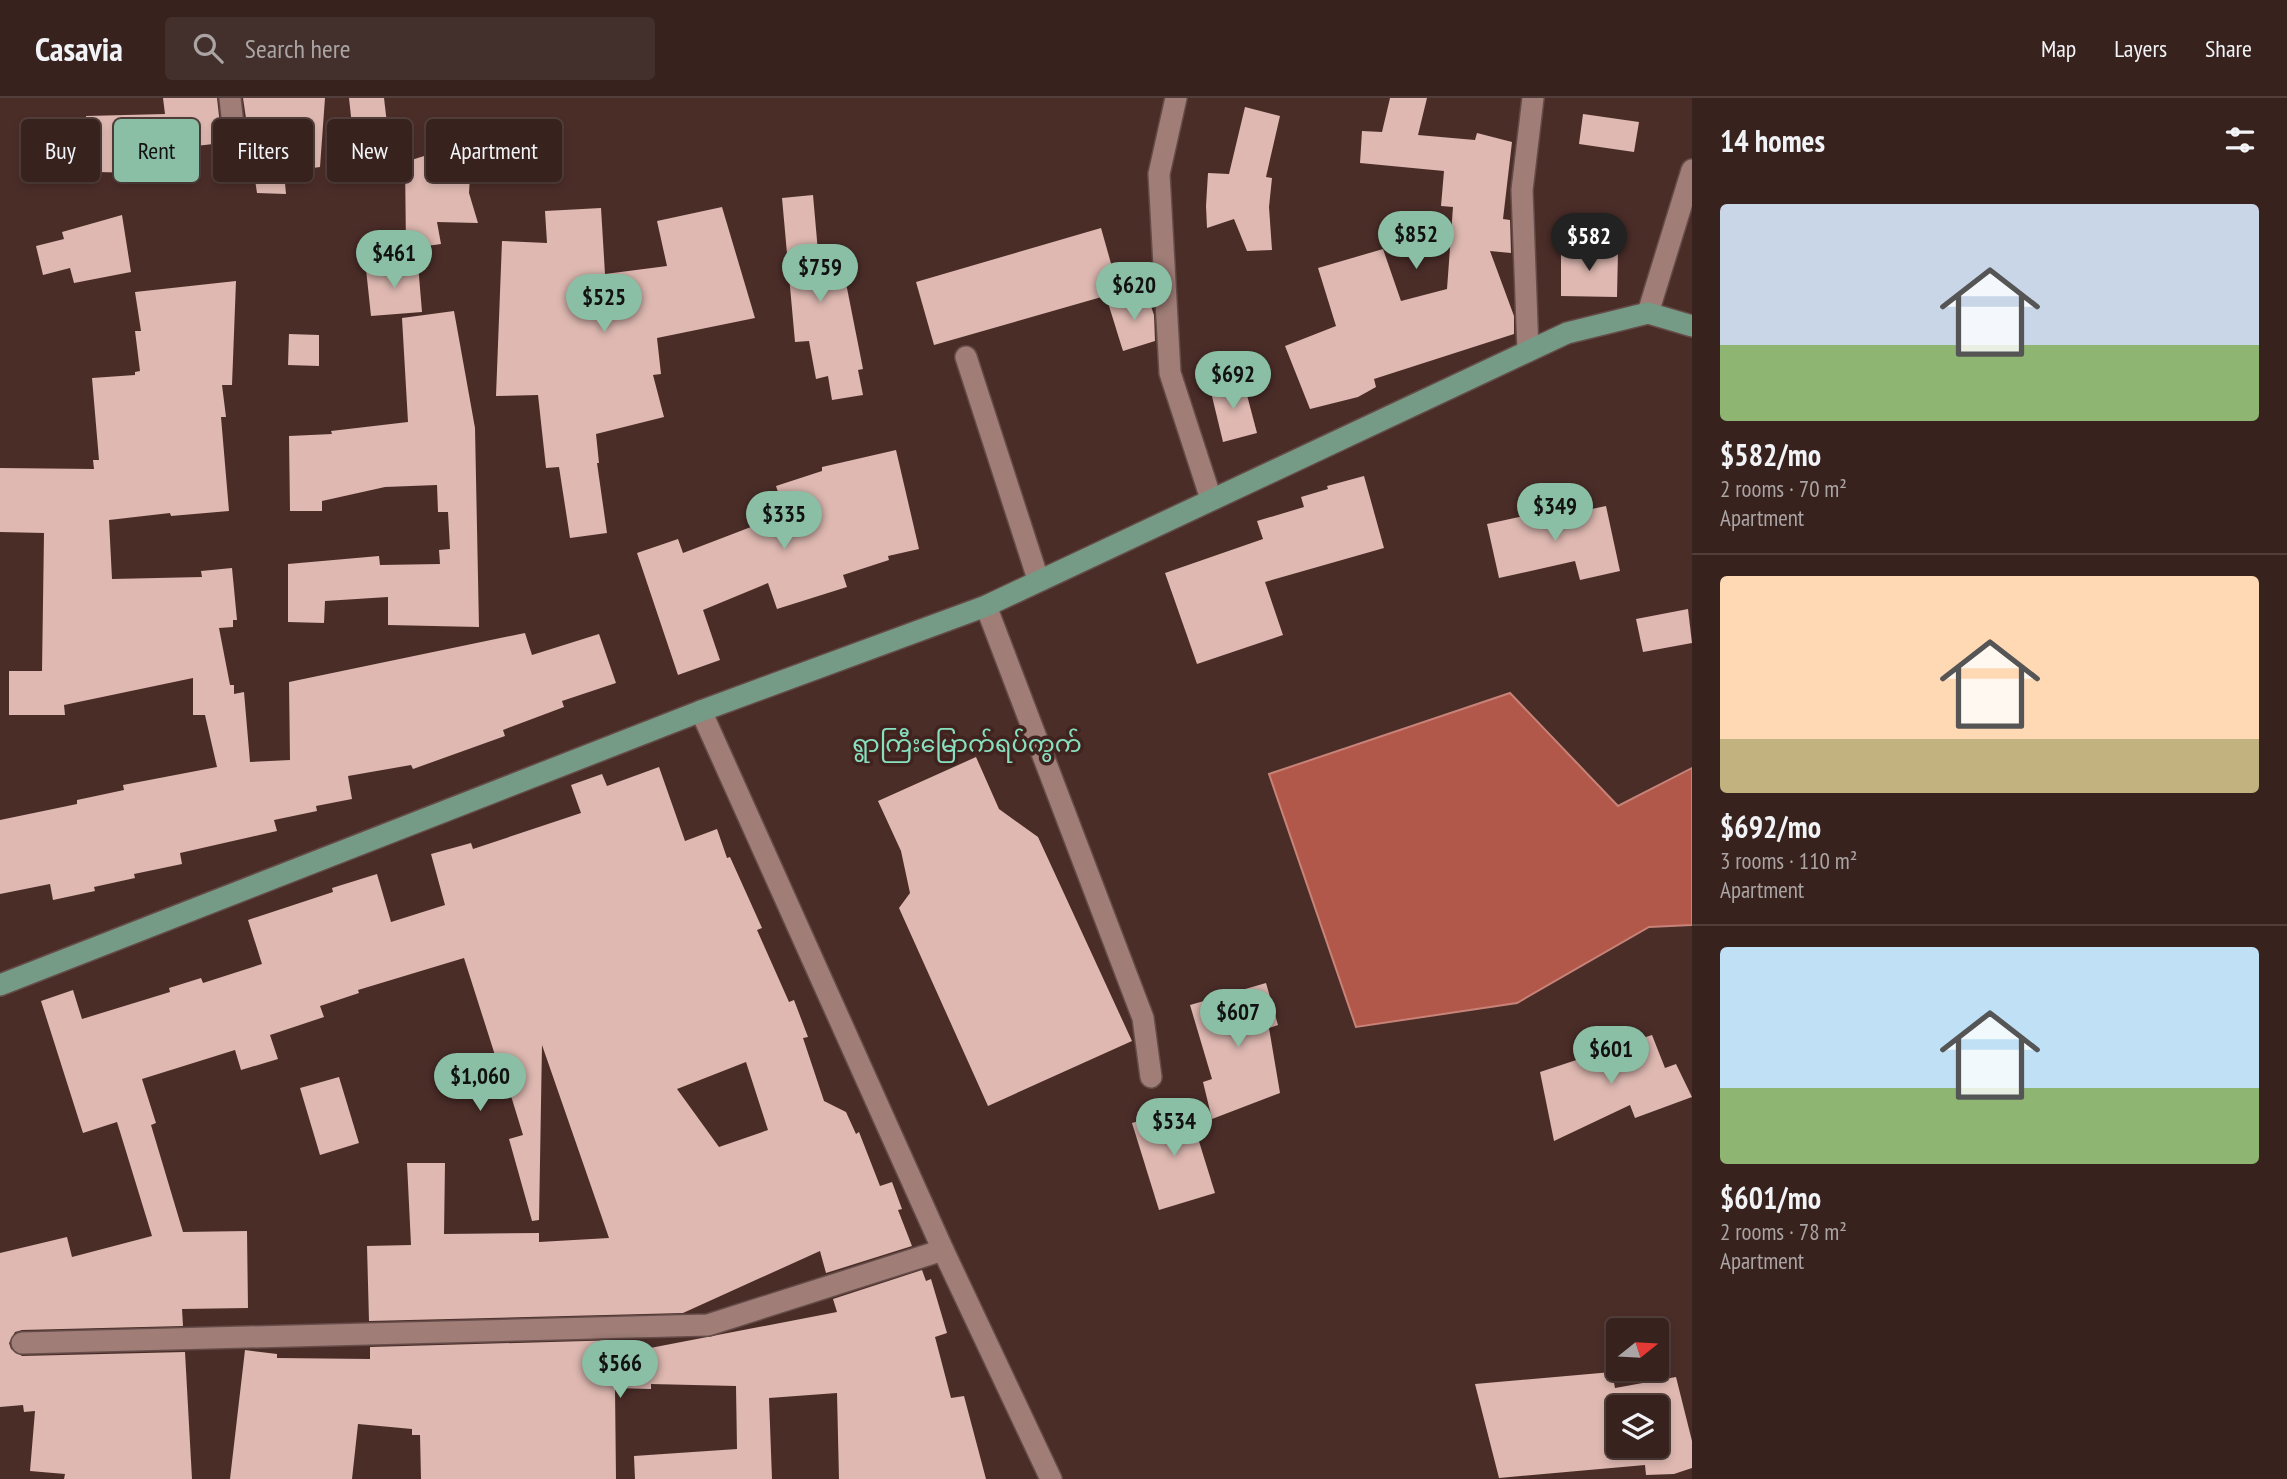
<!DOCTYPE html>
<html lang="en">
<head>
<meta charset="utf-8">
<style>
  :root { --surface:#38221e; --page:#432f2b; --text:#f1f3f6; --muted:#aba4a4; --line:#523f3c; --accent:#8abfa5 }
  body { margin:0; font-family:"PT Sans Narrow","Noto Sans Myanmar",sans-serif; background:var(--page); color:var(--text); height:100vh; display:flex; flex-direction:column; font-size:26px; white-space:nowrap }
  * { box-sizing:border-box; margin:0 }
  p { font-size:23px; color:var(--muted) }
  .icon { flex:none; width:38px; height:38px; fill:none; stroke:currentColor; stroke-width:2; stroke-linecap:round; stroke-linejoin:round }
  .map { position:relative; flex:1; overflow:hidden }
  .panel { display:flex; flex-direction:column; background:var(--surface); width:595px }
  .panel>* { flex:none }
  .guide { position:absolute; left:21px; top:21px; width:665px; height:63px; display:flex; gap:14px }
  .needle { width:46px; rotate:72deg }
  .fabs { position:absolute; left:1606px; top:1220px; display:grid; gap:14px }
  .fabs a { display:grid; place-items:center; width:63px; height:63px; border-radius:7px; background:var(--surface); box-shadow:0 4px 10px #0003,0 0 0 2px var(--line); font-size:35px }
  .price { position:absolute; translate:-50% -60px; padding:0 16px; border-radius:24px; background:var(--accent); color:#111; font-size:23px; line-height:46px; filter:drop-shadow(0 2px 4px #0008) }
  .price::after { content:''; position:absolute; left:50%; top:42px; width:21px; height:16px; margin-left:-10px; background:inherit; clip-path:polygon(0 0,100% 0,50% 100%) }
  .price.on { background:#222; color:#fff }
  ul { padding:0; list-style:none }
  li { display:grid; align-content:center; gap:14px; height:371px; padding:0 28px }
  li+li { border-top:2px solid var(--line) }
  li span { display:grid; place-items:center; height:217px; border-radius:7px; color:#555 }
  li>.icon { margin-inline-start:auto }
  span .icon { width:126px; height:126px; fill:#fffc; stroke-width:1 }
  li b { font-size:30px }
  h2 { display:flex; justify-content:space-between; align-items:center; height:84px; padding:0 28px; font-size:30px }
  .chip { padding:0 24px; border-radius:7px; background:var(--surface); box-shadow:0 4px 10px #0003,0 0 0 2px var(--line); font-size:24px; line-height:63px }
  .chip.on { background:var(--accent); color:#111 }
  header { display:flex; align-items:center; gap:42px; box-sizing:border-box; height:98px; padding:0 35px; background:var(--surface); border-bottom:2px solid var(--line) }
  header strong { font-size:33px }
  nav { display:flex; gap:38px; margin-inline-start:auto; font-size:24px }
  .search { width:490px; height:63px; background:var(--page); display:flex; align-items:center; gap:18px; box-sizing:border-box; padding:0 24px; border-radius:7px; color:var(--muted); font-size:26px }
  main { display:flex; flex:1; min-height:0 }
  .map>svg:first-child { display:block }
  .water { fill:#b1584a; stroke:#c88378; stroke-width:2 }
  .building { fill:#deb8b1; fill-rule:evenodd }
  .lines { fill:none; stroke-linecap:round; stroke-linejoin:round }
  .minor-casing { stroke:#654c48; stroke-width:24 }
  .major-casing { stroke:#654c48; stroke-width:24 }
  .minor { stroke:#a07d77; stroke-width:21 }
  .major { stroke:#759a85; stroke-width:21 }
  .labels { text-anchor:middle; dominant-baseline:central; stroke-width:7; stroke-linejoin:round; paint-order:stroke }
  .quarter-label { font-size:24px; fill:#87e1bf; stroke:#40231f }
</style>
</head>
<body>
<header>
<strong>Casavia</strong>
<div class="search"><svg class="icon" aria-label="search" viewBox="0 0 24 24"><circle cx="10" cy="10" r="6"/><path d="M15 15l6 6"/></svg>Search here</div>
<nav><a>Map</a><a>Layers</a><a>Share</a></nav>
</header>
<main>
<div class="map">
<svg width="1692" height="1381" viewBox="0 0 1692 1381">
  <rect width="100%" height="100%" fill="#4b2d28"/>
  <polygon class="water" points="1510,595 1618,708 1692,670 1692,827 1649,829 1517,905 1356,929 1269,676"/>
  <g class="building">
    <polygon points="163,0 217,0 222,45 152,53 151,75 93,74 92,68 88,68 86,18 165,16"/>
    <polygon points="243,0 325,0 320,69 284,74 286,96 257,95"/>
    <polygon points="349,0 384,0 390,51 355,55"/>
    <polygon points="1390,0 1427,0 1418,37 1475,42 1477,35 1512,44 1503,121 1510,122 1511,155 1490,153 1514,218 1514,236 1374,281 1376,289 1358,299 1310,311 1285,248 1336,228 1318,170 1383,151 1401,203 1447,191 1453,109 1441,108 1444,73 1360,65 1362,33 1382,34"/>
    <polygon points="1245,9 1280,18 1266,79 1272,80 1269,109 1272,152 1247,153 1234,121 1207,130 1206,108 1208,75 1229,76"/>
    <polygon points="1583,16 1639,24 1634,54 1579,46"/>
    <polygon points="472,43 469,95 478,125 437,124 441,146 406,151 405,64"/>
    <polygon points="813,97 819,165 828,163 835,187 846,185 863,271 858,272 863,297 832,302 828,278 816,281 809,243 795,244 782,100"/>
    <polygon points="722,109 755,220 657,240 661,276 653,277 664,319 596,336 599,365 597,365 607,435 570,440 559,369 546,370 538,297 496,298 502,143 547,145 545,113 601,110 605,176 667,168 657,123"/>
    <polygon points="122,117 131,174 74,185 70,170 43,177 36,148 64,141 62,134"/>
    <polygon points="1101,130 1119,194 934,247 916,184"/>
    <polygon points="1561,152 1618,153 1617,199 1561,198"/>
    <polygon points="418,166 422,214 371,218 366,171"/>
    <polygon points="236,183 232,287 222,287 226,319 221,319 229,413 171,418 170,415 109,422 112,481 202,479 201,473 232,470 237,522 233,522 233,529 219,530 230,587 234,587 234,596 244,594 250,664 290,662 289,584 525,535 532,557 599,536 616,585 562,603 564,609 503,632 505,638 413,671 411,667 348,678 352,701 316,708 317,713 274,722 277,733 180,755 182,766 134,776 135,780 94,789 95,793 53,802 50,786 0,796 0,722 77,706 77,702 124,692 123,687 217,669 205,617 193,617 193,580 64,607 65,617 9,617 9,573 42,573 44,435 0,434 0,370 94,371 93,362 99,362 92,280 135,277 135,274 140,273 135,233 141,233 135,194"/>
    <polygon points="1147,196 1154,217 1155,243 1123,253 1109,208"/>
    <polygon points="454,213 475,330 479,529 388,527 388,499 325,503 324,525 288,524 288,466 379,458 380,467 440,466 439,452 450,451 448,414 438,414 437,387 385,389 322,403 322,413 290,413 289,338 332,336 331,333 408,324 402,220"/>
    <polygon points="289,236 319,237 319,268 288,267"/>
    <polygon points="1243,282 1257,335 1223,344 1210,290"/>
    <polygon points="896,352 919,451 888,458 889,462 843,477 847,489 777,511 768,485 703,512 720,562 678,577 637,455 678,441 683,455 785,416 776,388 822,373 822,369"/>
    <polygon points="1364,378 1384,450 1265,484 1283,537 1197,566 1165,475 1263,441 1257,423 1304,409 1301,399 1328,391 1327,388"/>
    <polygon points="1606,408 1620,473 1580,482 1575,463 1499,480 1487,426 1537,415 1539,422"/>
    <polygon points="1688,511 1692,545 1643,554 1636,521"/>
    <polygon points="976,659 999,711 1038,739 1132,943 988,1008 899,810 910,795 901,753 878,703"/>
    <path d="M659 669 685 743 717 731 727 760 730 759 762 830 757 832 789 904 794 902 808 939 803 940 824 1003 846 1014 856 1036 859 1034 880 1088 892 1084 902 1111 898 1112 912 1148 826 1175 820 1153 683 1215 369 1223 367 1148 411 1147 407 1065H445L444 1136 539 1135V1144L609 1140 542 947 539 1122 532 1123 509 1041 523 1037 504 975 501 976 464 860 358 892 359 895 320 908 324 919 270 937 278 961 241 972 235 952 142 981 156 1025 151 1027 183 1134 247 1133 248 1210 182 1211 183 1228 22 1232 15 1234 9 1245 11 1251 22 1258 185 1254 192 1381H64L65 1376 30 1373 35 1313 24 1314 23 1307 0 1309V1155L67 1139 72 1159 152 1138 117 1024 83 1035 41 903 73 892 82 921 170 894 169 890 201 880 203 885 262 866 248 822 333 794 332 790 377 776 391 824 445 807 431 756 471 745 473 751 581 715 571 687 602 676 607 688ZM746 964 768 1032 719 1049 677 991Z"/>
    <polygon points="1266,885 1278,927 1269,930 1280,995 1212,1021 1203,984 1212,981 1190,907"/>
    <polygon points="1652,937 1665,970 1676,966 1692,999 1635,1020 1630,1007 1554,1043 1540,974"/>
    <polygon points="339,979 359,1045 320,1057 300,990"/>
    <polygon points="1188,1008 1215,1095 1159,1112 1132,1025"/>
    <polygon points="922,1172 926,1183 931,1181 947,1235 935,1239 951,1300 964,1298 986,1381 839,1381 837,1295 769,1300 772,1381 635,1381 634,1358 737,1351 736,1288 651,1286 651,1291 615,1290 616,1381 421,1381 420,1337 412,1337 412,1331 358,1326 352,1381 230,1381 245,1252 277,1256 277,1260 370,1261 370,1249 621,1242 611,1247 614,1257 837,1214 833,1201"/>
    <path d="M1612 1274 1615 1290 1676 1279 1692 1343V1370L1674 1376 1646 1377 1645 1367 1499 1380 1475 1286ZM1619 1309H1657V1348H1619Z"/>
  </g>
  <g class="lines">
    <g class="minor-casing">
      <g id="minor">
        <polyline points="230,0 237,64"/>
        <polyline points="1176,0 1159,76 1170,275 1211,401"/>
        <polyline points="1648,215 1692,72"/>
        <polyline points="1528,253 1522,92 1533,0"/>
        <polyline points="966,259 1038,481"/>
        <polyline points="986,508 1143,920 1151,979"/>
        <polyline points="701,613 943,1152 1051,1381"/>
        <polyline points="22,1245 708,1227 943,1152"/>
      </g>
    </g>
    <g class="major-casing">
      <polyline id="major" points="0,887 701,613 986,508 1567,235 1648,215 1692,228"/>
    </g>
    <use href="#minor" class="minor"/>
    <use href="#major" class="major"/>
  </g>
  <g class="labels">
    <g class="quarter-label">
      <text x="967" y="645">ရွာကြီးမြောက်ရပ်ကွက်</text>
    </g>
  </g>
</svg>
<div class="fabs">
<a><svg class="needle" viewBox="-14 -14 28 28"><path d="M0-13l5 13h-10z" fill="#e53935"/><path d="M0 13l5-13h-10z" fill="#aba4a4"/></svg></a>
<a><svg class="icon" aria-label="layers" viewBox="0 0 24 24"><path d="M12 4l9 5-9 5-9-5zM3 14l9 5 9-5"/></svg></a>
</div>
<b class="price" style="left:1416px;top:173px">$852</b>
<b class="price on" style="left:1589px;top:175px">$582</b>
<b class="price" style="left:394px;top:192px">$461</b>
<b class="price" style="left:820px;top:206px">$759</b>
<b class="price" style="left:1134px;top:224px">$620</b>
<b class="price" style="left:604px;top:236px">$525</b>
<b class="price" style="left:1233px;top:313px">$692</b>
<b class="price" style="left:1555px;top:445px">$349</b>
<b class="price" style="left:784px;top:453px">$335</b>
<b class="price" style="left:1238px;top:951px">$607</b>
<b class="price" style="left:1611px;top:988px">$601</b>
<b class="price" style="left:480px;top:1015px">$1,060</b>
<b class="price" style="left:1174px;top:1060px">$534</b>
<b class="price" style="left:620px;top:1302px">$566</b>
<div class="guide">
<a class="chip">Buy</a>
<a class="chip on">Rent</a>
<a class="chip">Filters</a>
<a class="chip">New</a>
<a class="chip">Apartment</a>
</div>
</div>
<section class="panel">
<h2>14 homes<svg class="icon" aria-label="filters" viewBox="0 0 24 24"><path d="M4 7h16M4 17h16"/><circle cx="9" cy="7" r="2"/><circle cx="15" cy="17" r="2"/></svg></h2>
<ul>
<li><span style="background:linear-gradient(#c9d6e8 65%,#8fb573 0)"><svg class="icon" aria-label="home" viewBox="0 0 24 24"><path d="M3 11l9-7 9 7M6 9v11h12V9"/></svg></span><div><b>$582/mo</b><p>2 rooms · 70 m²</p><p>Apartment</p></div></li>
<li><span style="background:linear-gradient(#ffd9b3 75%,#c2b280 0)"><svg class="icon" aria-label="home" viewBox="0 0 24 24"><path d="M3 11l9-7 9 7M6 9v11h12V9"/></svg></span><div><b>$692/mo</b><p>3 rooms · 110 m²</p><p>Apartment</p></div></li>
<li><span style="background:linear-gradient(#bfe0f5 65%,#8fb573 0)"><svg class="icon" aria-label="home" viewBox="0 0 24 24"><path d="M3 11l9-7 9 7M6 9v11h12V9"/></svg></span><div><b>$601/mo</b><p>2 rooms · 78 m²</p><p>Apartment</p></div></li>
</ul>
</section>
</main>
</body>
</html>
